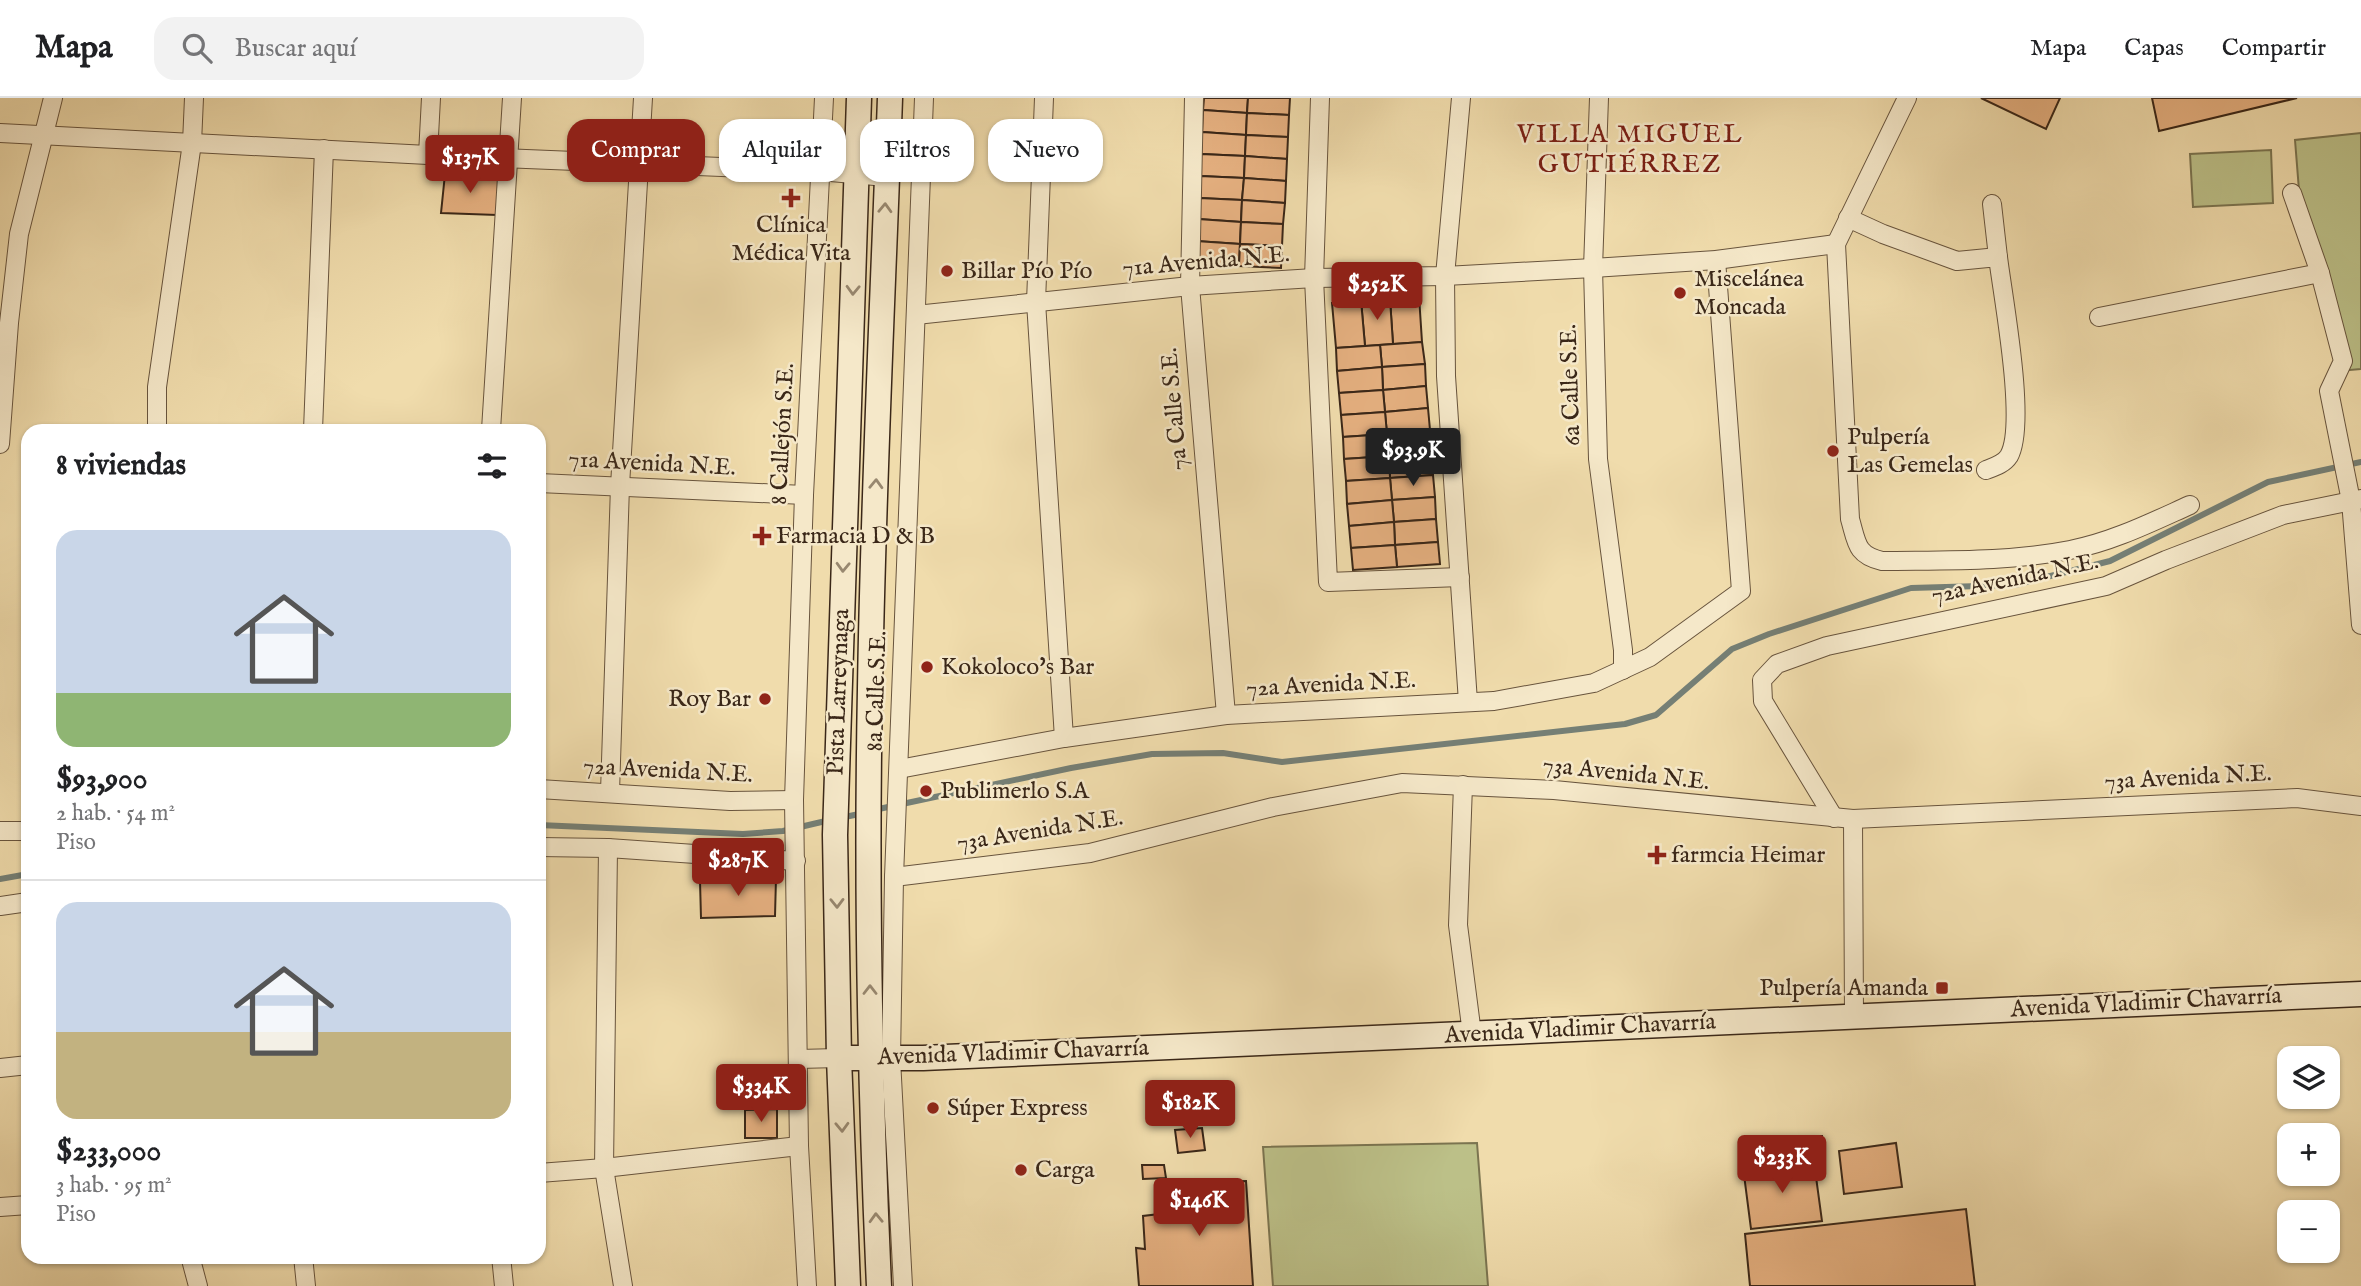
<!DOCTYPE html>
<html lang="es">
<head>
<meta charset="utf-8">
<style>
  :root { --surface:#fff; --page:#f2f2f2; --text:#202124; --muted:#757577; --line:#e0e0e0; --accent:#8f2418 }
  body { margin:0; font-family:"IM FELL English",serif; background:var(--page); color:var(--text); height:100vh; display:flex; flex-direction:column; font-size:26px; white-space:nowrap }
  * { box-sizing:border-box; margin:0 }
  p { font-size:23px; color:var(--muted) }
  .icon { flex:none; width:38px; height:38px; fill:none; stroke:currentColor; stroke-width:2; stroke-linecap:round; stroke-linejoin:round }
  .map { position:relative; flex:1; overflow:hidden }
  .sheet { position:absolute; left:21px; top:326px; width:525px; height:840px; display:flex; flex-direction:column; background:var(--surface); border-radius:21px; box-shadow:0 2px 5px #0004 }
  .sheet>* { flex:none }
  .hud { position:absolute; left:567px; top:21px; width:665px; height:63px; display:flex; gap:14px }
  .controls { position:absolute; left:2277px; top:948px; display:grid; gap:14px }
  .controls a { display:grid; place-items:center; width:63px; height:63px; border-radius:14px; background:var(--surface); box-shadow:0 2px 5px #0004; font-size:35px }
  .price { position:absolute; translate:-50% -60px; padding:0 16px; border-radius:7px; background:var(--accent); color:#fff; font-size:23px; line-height:46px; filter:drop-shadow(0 2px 4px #0008) }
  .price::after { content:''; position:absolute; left:50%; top:42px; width:21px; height:16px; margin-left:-10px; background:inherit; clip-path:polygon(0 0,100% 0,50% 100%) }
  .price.on { background:#222; color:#fff }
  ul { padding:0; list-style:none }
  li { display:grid; align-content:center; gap:14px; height:371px; padding:0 35px }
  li+li { border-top:2px solid var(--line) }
  li span { display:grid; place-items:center; height:217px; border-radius:21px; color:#555 }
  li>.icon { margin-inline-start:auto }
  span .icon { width:126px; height:126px; fill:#fffc; stroke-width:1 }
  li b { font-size:30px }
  h2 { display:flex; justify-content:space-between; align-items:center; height:84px; padding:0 35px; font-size:30px }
  .pill { padding:0 24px; border-radius:21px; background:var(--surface); box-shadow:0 2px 5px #0004; font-size:24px; line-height:63px }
  .pill.on { background:var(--accent); color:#fff }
  header { display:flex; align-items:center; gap:42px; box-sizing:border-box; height:98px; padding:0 35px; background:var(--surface); border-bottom:2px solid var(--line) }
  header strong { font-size:33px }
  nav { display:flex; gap:38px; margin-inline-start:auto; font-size:24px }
  .search { width:490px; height:63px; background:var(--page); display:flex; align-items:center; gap:18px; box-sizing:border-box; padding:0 24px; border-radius:21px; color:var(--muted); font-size:26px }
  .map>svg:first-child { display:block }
  .green { fill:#bcc088; stroke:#7b7450; stroke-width:2 }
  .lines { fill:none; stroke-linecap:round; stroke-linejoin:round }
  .stream { stroke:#757f75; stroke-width:6 }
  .building { fill:#e5b080; stroke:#3a2718; stroke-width:2 }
  .street-casing { stroke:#68543d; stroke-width:20 }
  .secondary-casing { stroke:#3a2718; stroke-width:27 }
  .street { stroke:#f5e8c9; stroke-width:18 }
  .secondary { stroke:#f5e8c9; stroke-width:24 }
  .oneway { stroke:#988870 }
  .poi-dot { fill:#8f2418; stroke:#f5e8c9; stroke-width:2.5 }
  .labels { text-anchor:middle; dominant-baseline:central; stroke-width:5; stroke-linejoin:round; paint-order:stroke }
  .poi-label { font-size:24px; fill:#3a2718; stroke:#f5e8c9; text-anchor:start }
  .street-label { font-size:24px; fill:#3a2718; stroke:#f5e8c9 }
  .neighbourhood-label { font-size:26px; letter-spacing:2px; fill:#7a1f14; stroke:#f5e8c9 }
</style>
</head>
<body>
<header>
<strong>Mapa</strong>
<div class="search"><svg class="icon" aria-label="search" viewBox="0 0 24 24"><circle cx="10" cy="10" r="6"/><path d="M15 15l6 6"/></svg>Buscar aquí</div>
<nav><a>Mapa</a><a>Capas</a><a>Compartir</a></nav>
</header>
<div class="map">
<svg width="2361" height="1188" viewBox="0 0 2361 1188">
  <rect width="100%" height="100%" fill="#f0dcac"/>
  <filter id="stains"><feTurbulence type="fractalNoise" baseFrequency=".00286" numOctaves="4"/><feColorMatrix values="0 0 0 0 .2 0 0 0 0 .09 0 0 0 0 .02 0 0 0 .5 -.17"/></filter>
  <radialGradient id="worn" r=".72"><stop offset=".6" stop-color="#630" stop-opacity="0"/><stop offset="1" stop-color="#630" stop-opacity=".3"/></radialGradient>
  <g class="green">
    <polygon points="2361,35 2361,271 2339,273 2302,130 2295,42"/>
    <polygon points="2271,52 2273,105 2193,109 2190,56"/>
    <polygon points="1477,1045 1488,1188 1273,1188 1263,1049"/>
  </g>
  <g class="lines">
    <g class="stream">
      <polyline points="874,712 1071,670 1152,656 1223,655 1282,664 1625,626 1656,617 1732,551 1769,536 1911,490 2015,487 2110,463 2268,384 2361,364"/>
      <polyline points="840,720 864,715"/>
      <polyline points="539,727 743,736 783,733 830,722"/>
      <polyline points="0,781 28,776"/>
    </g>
  </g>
  <g class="building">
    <polygon points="1204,0 1248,0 1247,15 1203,12"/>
    <polygon points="1248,0 1290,0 1289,17 1247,15"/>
    <polygon points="1981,0 2060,0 2046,31"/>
    <polygon points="2152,0 2297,0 2159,33"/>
    <polygon points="1203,12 1247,15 1246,37 1202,34"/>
    <polygon points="1247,15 1289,17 1288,39 1246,37"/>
    <polygon points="1202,34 1246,37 1245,58 1201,56"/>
    <polygon points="1246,37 1288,39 1287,61 1245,58"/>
    <polygon points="1201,56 1245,58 1244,80 1200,78"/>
    <polygon points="1245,58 1287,61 1286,83 1244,80"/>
    <polygon points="445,76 500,81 497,117 441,115"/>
    <polygon points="1200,78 1244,80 1242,102 1199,100"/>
    <polygon points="1244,80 1286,83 1285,105 1242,102"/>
    <polygon points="1199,100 1242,102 1241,124 1198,121"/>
    <polygon points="1242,102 1285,105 1283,126 1241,124"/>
    <polygon points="1198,121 1241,124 1240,146 1196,143"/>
    <polygon points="1241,124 1283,126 1282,148 1240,146"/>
    <polygon points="1196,143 1240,146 1239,168 1195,165"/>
    <polygon points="1240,146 1282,148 1281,170 1239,168"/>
    <polygon points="1419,198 1422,244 1393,246 1390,201"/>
    <polygon points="1390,201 1393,246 1365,248 1361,202"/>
    <polygon points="1361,202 1365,248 1336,250 1332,205"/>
    <polygon points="1422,244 1425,266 1382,269 1380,247"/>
    <polygon points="1380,247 1382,269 1337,273 1336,250"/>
    <polygon points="1425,266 1426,288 1383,292 1382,269"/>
    <polygon points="1382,269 1383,292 1339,295 1337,273"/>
    <polygon points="1426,288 1428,310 1385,314 1383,292"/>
    <polygon points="1383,292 1385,314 1341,317 1339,295"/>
    <polygon points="1428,310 1430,332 1387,336 1385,314"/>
    <polygon points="1385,314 1387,336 1343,339 1341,317"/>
    <polygon points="1430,332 1431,355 1389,358 1387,336"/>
    <polygon points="1387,336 1389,358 1344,361 1343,339"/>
    <polygon points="1431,355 1433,377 1390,380 1389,358"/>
    <polygon points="1389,358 1390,380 1346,383 1344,361"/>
    <polygon points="1433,377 1435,399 1392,402 1390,380"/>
    <polygon points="1390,380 1392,402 1347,406 1346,383"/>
    <polygon points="1435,399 1436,421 1394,424 1392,402"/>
    <polygon points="1392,402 1394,424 1349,428 1347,406"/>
    <polygon points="1436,421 1438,444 1395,447 1394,424"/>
    <polygon points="1394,424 1395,447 1351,450 1349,428"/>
    <polygon points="1438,444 1440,466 1397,469 1395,447"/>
    <polygon points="1395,447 1397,469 1353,472 1351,450"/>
    <polygon points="776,780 775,818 701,820 700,783"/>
    <polygon points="777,1011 777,1040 745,1040 745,1012"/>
    <polygon points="1202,1030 1205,1052 1178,1055 1175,1032"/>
    <polygon points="1822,1038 1823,1056 1769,1059 1767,1040"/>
    <polygon points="1896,1045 1902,1089 1844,1096 1839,1053"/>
    <polygon points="1814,1064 1822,1123 1751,1131 1743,1069"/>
    <polygon points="1142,1067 1164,1067 1166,1080 1143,1081"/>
    <polygon points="1246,1083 1253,1188 1139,1188 1136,1150 1145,1151 1143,1118 1177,1114 1176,1107 1169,1108 1167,1088 1175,1085"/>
    <polygon points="1966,1111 1975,1188 1750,1188 1745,1136"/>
  </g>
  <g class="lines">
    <g class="street-casing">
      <g id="street">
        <polyline points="1044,0 1036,204 1064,640"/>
        <polyline points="1194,0 1190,188 1226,617"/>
        <polyline points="1320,0 1314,180 1328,484 1460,479"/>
        <polyline points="1461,0 1445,178 1446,278 1468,604"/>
        <polyline points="1599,0 1593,170 1598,361 1623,552 1623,572"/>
        <path d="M1907 0 1836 146 1850 421C1857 445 1856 457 1882 463 1945 462 2008 464 2070 452 2112 444 2152 424 2190 407"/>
        <polyline points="0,35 428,57 820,73 886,79"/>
        <polyline points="428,57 431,0"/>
        <polyline points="2292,95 2320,175 2343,263 2329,293 2351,403 2361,527"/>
        <polyline points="1992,106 1998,159"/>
        <path d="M1848 120 1883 136 1957 163 1998 159C2003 200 2027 326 2009 358 2004 366 1994 369 1986 372"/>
        <polyline points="916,217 1190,188 1314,180 1445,178 1593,170 1716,162 1836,146"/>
        <polyline points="2099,219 2320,175"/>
        <polyline points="157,332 157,289 192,45 194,0"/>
        <polyline points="313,332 324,51"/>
        <polyline points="491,332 512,0"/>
        <polyline points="0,346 9,225 19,136 53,0"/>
        <polyline points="539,385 804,397"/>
        <polyline points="899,671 1064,640 1226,617 1494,603 1594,585 1650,559 1741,493 1716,162"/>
        <polyline points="1463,687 1458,827 1472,936"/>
        <polyline points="539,691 730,703 794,702"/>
        <polyline points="610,694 620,388 643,0"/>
        <polyline points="1834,720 1763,603 1762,582 1777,566 1827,548 2106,488 2166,462 2283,417 2361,401"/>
        <polyline points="1853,721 1854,918"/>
        <polyline points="0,733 28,733"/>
        <polyline points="539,749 608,750 796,763"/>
        <polyline points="608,750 604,1070 623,1188"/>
        <polyline points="894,779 1090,755 1273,709 1402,685 1554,692 1853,721 2297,700 2361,708"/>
        <polyline points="0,808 28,804"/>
        <polyline points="798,961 839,960"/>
        <polyline points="0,970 28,967"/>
        <polyline points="539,1075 604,1070 799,1048"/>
        <polyline points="0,1109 28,1107"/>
        <polyline points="190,1158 198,1188"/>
        <polyline points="303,1158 306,1188"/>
        <polyline points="501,1158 504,1188"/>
        <polyline points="807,1188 799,1048 794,702 804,397 824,0"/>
        <polyline points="903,1188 891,961 894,779 924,0"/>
      </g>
    </g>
    <g class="secondary-casing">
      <g id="secondary">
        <polyline points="839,960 923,960 2361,896"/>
        <polyline points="848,1188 839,960 835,737 859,0"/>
        <path d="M879 1188C870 989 866 790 870 591 873 394 883 197 890 0"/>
      </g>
    </g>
    <use href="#street" class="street"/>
    <use href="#secondary" class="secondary"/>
  </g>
  <defs><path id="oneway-chevron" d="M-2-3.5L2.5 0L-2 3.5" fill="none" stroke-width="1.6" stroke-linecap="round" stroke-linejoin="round" transform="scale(1.75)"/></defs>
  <g class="oneway">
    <use href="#oneway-chevron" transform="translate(885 110) rotate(-88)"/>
    <use href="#oneway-chevron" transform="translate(853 192) rotate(92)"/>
    <use href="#oneway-chevron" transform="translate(876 386) rotate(-88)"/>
    <use href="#oneway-chevron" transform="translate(843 469) rotate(92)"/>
    <use href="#oneway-chevron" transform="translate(837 805) rotate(89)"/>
    <use href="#oneway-chevron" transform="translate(870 892) rotate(-90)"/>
    <use href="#oneway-chevron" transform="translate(842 1029) rotate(88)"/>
    <use href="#oneway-chevron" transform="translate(876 1120) rotate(-92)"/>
  </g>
  <g class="poi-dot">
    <path d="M787.5 89.5h7v7h7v7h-7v7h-7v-7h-7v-7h7z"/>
    <circle cx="947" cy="173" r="7"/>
    <circle cx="1680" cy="195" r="7"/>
    <circle cx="1833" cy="353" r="7"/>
    <path d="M758.5 427.5h7v7h7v7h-7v7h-7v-7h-7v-7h7z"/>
    <circle cx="927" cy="569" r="7"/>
    <circle cx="765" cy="601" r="7"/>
    <circle cx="926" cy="693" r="7"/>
    <path d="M1653.5 746.5h7v7h7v7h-7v7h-7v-7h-7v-7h7z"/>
    <rect x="1935" y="883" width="14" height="14" rx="3.5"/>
    <circle cx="933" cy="1010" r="7"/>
    <circle cx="1021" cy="1072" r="7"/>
  </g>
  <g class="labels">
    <g class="poi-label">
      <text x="791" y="127" text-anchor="middle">Clínica<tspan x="791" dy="28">Médica Vita</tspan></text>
      <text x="961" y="173">Billar Pío Pío</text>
      <text x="1694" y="181">Miscelánea<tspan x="1694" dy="28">Moncada</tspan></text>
      <text x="1847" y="339">Pulpería<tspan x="1847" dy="28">Las Gemelas</tspan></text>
      <text x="776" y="438">Farmacia D &amp; B</text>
      <text x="941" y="569">Kokoloco's Bar</text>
      <text x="751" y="601" text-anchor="end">Roy Bar</text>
      <text x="940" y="693">Publimerlo S.A</text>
      <text x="1671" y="757">farmcia Heimar</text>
      <text x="1928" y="890" text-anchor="end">Pulpería Amanda</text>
      <text x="947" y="1010">Súper Express</text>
      <text x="1035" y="1072">Carga</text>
    </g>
    <g class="street-label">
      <text transform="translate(1206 164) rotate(-5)">71a Avenida N.E.</text>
      <text transform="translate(1571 287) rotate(-92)">6a Calle S.E.</text>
      <text transform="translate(1175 311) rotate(-95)">7a Calle S.E.</text>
      <text transform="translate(783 336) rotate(-87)">8 Callejón S.E.</text>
      <text transform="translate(652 366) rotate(3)">71a Avenida N.E.</text>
      <text transform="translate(2015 481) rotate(-12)">72a Avenida N.E.</text>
      <text transform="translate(1331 587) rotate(-3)">72a Avenida N.E.</text>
      <text transform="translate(877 593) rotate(-88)">8a Calle S.E.</text>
      <text transform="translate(839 594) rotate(-88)">Pista Larreynaga</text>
      <text transform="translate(668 673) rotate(3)">72a Avenida N.E.</text>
      <text transform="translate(1626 676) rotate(6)">73a Avenida N.E.</text>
      <text transform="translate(2188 680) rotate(-3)">73a Avenida N.E.</text>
      <text transform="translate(1040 733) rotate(-9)">73a Avenida N.E.</text>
      <text transform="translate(2146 905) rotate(-3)">Avenida Vladimir Chavarría</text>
      <text transform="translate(1580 931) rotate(-3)">Avenida Vladimir Chavarría</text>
      <text transform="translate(1013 955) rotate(-2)">Avenida Vladimir Chavarría</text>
    </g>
    <g class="neighbourhood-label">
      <text x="1630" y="36">VILLA MIGUEL<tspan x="1630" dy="30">GUTIÉRREZ</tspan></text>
    </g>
  </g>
  <rect width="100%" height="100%" filter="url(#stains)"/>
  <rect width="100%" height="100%" fill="url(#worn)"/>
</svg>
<div class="controls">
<a><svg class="icon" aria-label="layers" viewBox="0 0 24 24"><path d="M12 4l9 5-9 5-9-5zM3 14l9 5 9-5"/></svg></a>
<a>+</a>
<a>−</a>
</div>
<b class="price" style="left:470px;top:97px">$137K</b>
<b class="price" style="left:1377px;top:224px">$252K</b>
<b class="price on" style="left:1413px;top:390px">$93.9K</b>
<b class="price" style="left:738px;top:800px">$287K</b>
<b class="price" style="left:761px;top:1026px">$334K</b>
<b class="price" style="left:1190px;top:1042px">$182K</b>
<b class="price" style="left:1782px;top:1097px">$233K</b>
<b class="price" style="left:1199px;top:1140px">$146K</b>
<div class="hud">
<a class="pill on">Comprar</a>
<a class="pill">Alquilar</a>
<a class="pill">Filtros</a>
<a class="pill">Nuevo</a>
</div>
<section class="sheet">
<h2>8 viviendas<svg class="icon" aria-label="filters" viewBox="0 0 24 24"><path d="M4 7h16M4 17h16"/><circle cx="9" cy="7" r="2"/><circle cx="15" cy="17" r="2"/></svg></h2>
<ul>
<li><span style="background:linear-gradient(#c9d6e8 75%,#8fb573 0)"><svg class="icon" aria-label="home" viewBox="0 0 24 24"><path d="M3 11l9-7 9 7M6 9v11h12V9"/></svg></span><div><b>$93,900</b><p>2 hab. · 54 m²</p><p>Piso</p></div></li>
<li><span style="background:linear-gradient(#c9d6e8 60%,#c2b280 0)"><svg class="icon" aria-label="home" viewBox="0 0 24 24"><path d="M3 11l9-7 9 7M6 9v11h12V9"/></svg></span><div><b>$233,000</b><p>3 hab. · 95 m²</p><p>Piso</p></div></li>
</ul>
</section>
</div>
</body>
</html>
